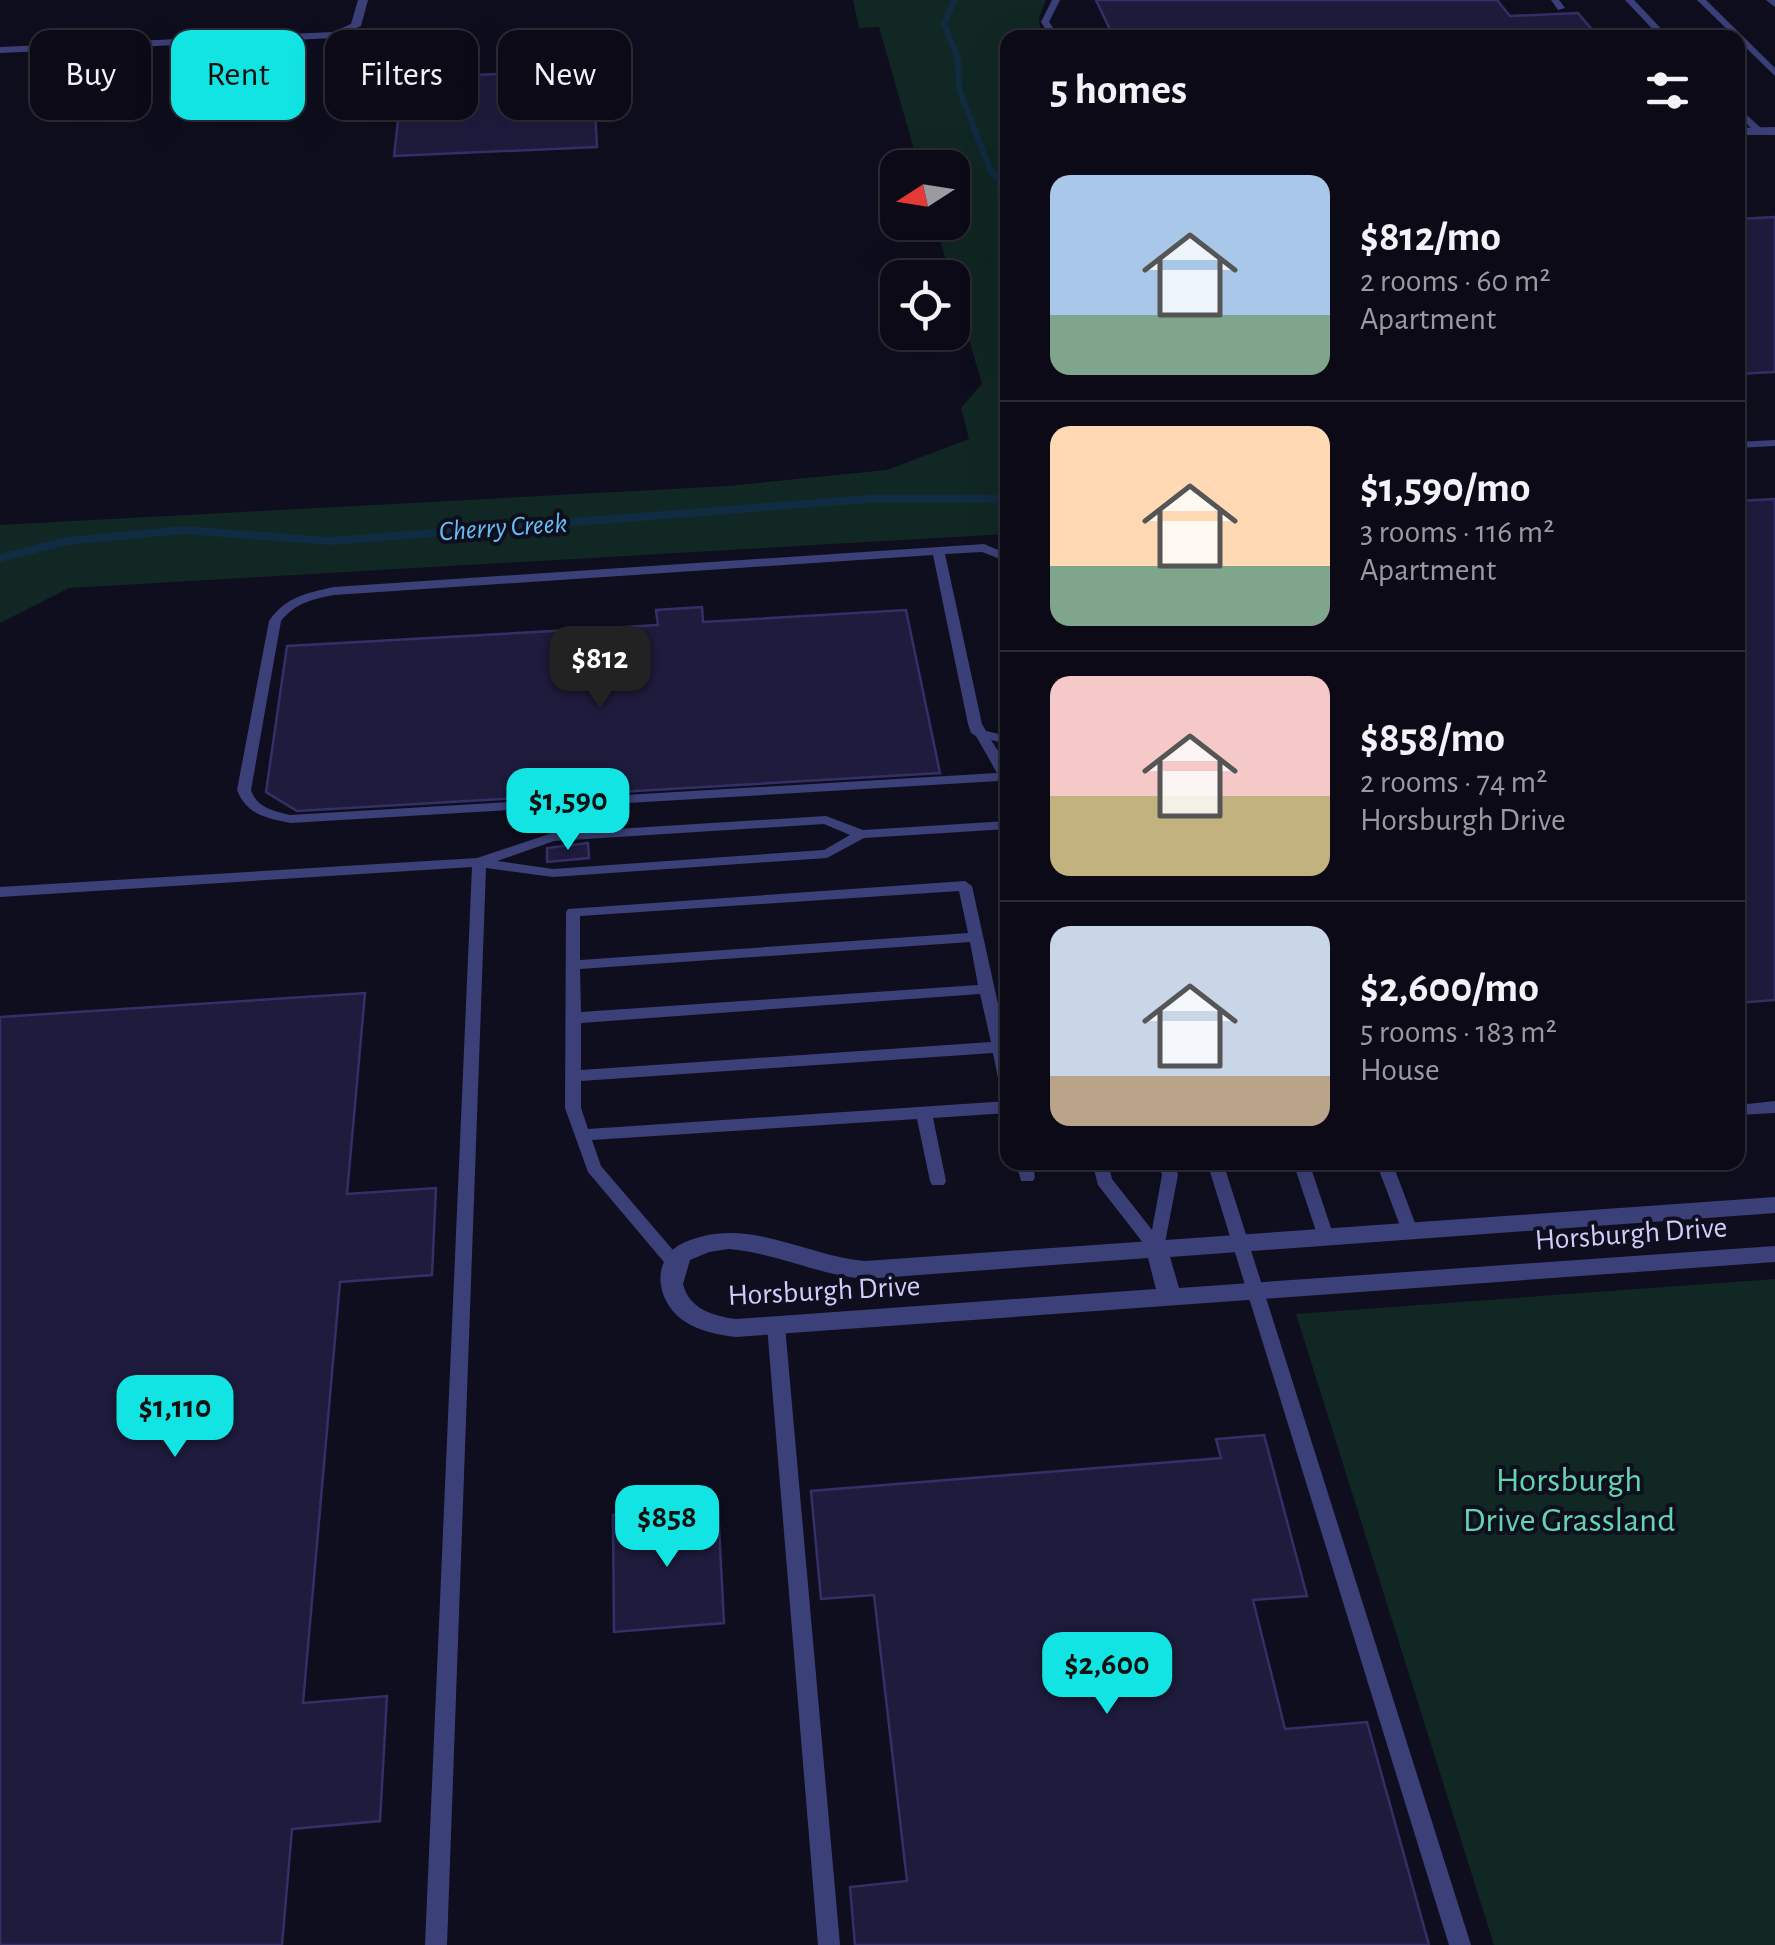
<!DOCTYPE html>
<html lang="en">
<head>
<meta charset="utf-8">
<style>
  :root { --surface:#0b0a16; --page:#191823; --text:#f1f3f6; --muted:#9a9aa1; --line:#2b2b35; --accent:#12e4e3 }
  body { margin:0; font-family:"Alegreya Sans",sans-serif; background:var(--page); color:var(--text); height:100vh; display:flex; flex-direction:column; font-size:38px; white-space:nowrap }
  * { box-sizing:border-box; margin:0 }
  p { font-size:32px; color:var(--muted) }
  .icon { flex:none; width:55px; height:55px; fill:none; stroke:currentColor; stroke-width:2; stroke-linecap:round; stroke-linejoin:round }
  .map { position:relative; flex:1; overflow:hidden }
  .sheet { position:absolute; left:1000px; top:30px; width:745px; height:1140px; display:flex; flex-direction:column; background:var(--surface); border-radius:20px; box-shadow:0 10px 40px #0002,0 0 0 2px var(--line) }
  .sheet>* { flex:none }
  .hud { position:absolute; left:30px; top:30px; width:820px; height:90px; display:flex; gap:20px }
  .needle { width:65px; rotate:258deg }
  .controls { position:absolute; left:880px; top:150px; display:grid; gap:20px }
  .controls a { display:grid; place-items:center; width:90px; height:90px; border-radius:20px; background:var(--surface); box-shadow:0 10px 40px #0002,0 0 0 2px var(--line); font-size:50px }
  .price { position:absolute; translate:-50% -85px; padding:0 22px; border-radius:20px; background:var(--accent); color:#111; font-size:32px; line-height:65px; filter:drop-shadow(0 2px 5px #0008) }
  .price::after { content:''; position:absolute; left:50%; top:60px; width:30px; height:22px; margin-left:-15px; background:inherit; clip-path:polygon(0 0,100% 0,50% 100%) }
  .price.selected { background:#222; color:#fff }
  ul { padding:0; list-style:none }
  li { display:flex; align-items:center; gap:30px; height:250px; padding:0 50px }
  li+li { border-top:2px solid var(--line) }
  li span { display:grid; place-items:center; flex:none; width:280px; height:200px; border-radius:20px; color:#555 }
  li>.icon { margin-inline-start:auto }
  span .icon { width:120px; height:120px; fill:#fffc; stroke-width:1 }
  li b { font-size:42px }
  h2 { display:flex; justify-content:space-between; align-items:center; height:120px; padding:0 50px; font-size:42px }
  .pill { padding:0 35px; border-radius:20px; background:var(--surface); box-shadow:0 10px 40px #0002,0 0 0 2px var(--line); font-size:35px; line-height:90px }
  .pill.selected { background:var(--accent); color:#111 }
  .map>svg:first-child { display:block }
  .green { fill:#112724 }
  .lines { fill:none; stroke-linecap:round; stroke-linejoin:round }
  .stream-far1 { stroke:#112b43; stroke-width:6 }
  .stream { stroke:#112b43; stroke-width:8 }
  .building { fill:#1f1b3d; stroke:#342f67; stroke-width:2.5 }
  .service { fill:#3c4079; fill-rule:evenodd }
  .minor { fill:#3c4079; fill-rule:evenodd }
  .labels { text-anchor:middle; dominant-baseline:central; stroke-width:8; stroke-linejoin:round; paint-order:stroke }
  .far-water-label { font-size:28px; font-style:italic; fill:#64c0f3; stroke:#0f0e1e }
  .street-label { font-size:30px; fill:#cfcefb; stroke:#0f0e1e }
  .near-park-label { font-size:35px; fill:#61d5ac; stroke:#0f0e1e }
</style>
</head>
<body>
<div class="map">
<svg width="1775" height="1945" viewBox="0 0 1775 1945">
  <rect width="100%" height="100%" fill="#0f0e1e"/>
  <g class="green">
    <polygon points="853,0 1046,0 1039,18 1041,37 1008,38 1007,534 69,588 0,623 0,525 728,486 887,470 969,439 961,408 982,384 935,223 952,222 952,168 919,167 879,27 859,28"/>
    <polygon points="1775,1279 1775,1945 1494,1945 1296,1314"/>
  </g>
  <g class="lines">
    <polyline class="stream-far1" points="954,0 944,24 958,59 959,89 991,172 1001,181 999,193 1008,215"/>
    <polyline class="stream" points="0,558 67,541 184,530 330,541 869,499 1008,499"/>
  </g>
  <g class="building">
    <polygon points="1096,0 1497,0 1510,16 1578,13 1599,38 1114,38"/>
    <polygon points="593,70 597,147 394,156 403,78"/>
    <polygon points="1775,217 1775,372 1738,374 1738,219"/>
    <polygon points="1775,499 1775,1000 1738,1003 1738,501"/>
    <polygon points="702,607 703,622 906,610 940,773 297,811 266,792 287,646 658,625 656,610"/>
    <polygon points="587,809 588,827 547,831 546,812"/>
    <polygon points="588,843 589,858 547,862 547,848"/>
    <polygon points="365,993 347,1194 436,1188 432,1275 340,1282 303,1703 387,1696 380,1821 292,1829 282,1945 0,1945 0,1017"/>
    <polygon points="1264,1435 1307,1596 1253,1600 1285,1729 1367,1722 1429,1945 855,1945 850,1887 907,1881 874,1595 821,1599 811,1491 1221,1458 1216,1439"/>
    <polygon points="718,1507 724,1623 614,1632 613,1515"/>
  </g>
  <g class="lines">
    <g class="service">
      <polygon points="1052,0 1060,0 1049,22 1060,38 1051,38 1041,22"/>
      <polygon points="1551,0 1559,0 1565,8 1558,10"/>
      <polygon points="1625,0 1634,0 1670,38 1661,38"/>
      <polygon points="1697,0 1706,0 1775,68 1775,76"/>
      <polygon points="1766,0 1775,0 1775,7"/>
      <polygon points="1738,107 1762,129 1762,133 1756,133 1738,115"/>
      <polygon points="1775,440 1775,446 1738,448 1738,442"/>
      <path d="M984 544 1008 554V562L982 552 945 554 982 724 986 731 1008 736V744L991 740 1008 766V795L1001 791 999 781 290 823C266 818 247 815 237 790L269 621C285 597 307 593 334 587ZM933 555 968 724 971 733 976 736 997 773 290 815C273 811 257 808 251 790L281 621C295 603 313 599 334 595Z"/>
      <path d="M826 816 863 830 1008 821V829L864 838 827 858 553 877 486 868 447 1945H425L472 867 0 897V887L477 858 552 833ZM824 824 850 835 824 850 553 869 497 861 554 841Z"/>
      <path d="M965 881 972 886 1008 1049V1093L1000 1088 993 1053 581 1081V1108L588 1129 1008 1101V1113L933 1118 946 1181 944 1185H932L930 1181 917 1119 592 1140 601 1166 684 1263 681 1268H669L588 1172 565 1108 566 912 568 909ZM959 891 968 933 580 960V916ZM970 942 978 985 581 1012 580 969ZM980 994 991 1042 581 1070V1023Z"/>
      <polygon points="1775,1101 1775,1113 1738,1115 1738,1105"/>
      <polygon points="1016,1162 1032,1162 1035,1177 1033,1181 1021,1181"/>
      <polygon points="1092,1162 1108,1162 1112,1179 1152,1230 1162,1175 1158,1162 1174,1162 1178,1175 1163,1253 1151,1253 1098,1185"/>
      <polygon points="1207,1162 1223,1162 1471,1945 1449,1945"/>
      <polygon points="1293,1162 1309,1162 1334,1237 1332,1241 1320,1241 1318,1237"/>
      <polygon points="1376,1162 1392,1162 1418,1231 1416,1235 1404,1235 1402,1231"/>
      <polygon points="776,1319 782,1321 785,1326 840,1945 818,1945 767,1326 770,1321"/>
    </g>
    <g class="minor">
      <polygon points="358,0 368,0 361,26 335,38 0,53 0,47 333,32 351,24"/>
      <polygon points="1775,127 1775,135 1738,135 1738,128"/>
      <path d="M1775 1197V1213L1170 1257 1179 1288 1775 1246V1262L736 1337C718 1335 699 1331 684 1321 660 1305 650 1268 675 1248 682 1242 696 1238 704 1236 758 1223 812 1257 865 1261ZM729 1249C776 1253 818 1275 865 1279L1148 1258 1156 1289 736 1319C713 1316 689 1309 683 1284L690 1260 709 1252Z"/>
    </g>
  </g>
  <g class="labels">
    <g class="far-water-label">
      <text transform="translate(503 528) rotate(-4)">Cherry Creek</text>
    </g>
    <g class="street-label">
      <text transform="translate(1631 1234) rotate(-4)">Horsburgh Drive</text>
      <text transform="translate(824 1291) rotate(-3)">Horsburgh Drive</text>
    </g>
    <g class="near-park-label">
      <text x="1569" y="1480">Horsburgh<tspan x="1569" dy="40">Drive Grassland</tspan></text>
    </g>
  </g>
</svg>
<div class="controls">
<a><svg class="needle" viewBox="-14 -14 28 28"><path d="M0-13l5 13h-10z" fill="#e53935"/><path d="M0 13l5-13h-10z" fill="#9a9aa1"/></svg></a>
<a><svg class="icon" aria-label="locate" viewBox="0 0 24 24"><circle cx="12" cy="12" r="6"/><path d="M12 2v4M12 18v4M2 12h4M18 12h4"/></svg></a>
</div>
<b class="price selected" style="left:600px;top:711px">$812</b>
<b class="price" style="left:568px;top:853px">$1,590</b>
<b class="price" style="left:175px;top:1460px">$1,110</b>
<b class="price" style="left:667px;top:1570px">$858</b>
<b class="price" style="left:1107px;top:1717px">$2,600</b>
<div class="hud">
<a class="pill">Buy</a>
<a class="pill selected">Rent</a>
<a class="pill">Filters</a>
<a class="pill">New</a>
</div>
<section class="sheet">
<h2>5 homes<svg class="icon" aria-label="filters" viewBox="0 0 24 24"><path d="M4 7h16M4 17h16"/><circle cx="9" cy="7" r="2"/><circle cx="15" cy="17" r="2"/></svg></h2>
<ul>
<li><span style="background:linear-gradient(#a9c7e8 70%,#7fa58c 0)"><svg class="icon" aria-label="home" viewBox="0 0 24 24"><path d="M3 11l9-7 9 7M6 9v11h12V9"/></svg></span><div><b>$812/mo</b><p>2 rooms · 60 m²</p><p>Apartment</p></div></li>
<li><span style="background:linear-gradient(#ffd9b3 70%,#7fa58c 0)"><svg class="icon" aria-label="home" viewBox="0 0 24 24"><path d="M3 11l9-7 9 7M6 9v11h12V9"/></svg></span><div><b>$1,590/mo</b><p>3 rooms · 116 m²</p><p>Apartment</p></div></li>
<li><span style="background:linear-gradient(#f6c9c9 60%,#c2b280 0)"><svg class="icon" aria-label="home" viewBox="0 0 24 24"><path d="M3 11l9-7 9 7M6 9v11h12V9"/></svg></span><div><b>$858/mo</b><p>2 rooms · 74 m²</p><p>Horsburgh Drive</p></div></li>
<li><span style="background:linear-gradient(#c9d6e8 75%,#b9a48a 0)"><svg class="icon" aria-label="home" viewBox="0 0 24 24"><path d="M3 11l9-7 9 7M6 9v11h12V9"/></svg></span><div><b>$2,600/mo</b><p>5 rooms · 183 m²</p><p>House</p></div></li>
</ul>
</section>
</div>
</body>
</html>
